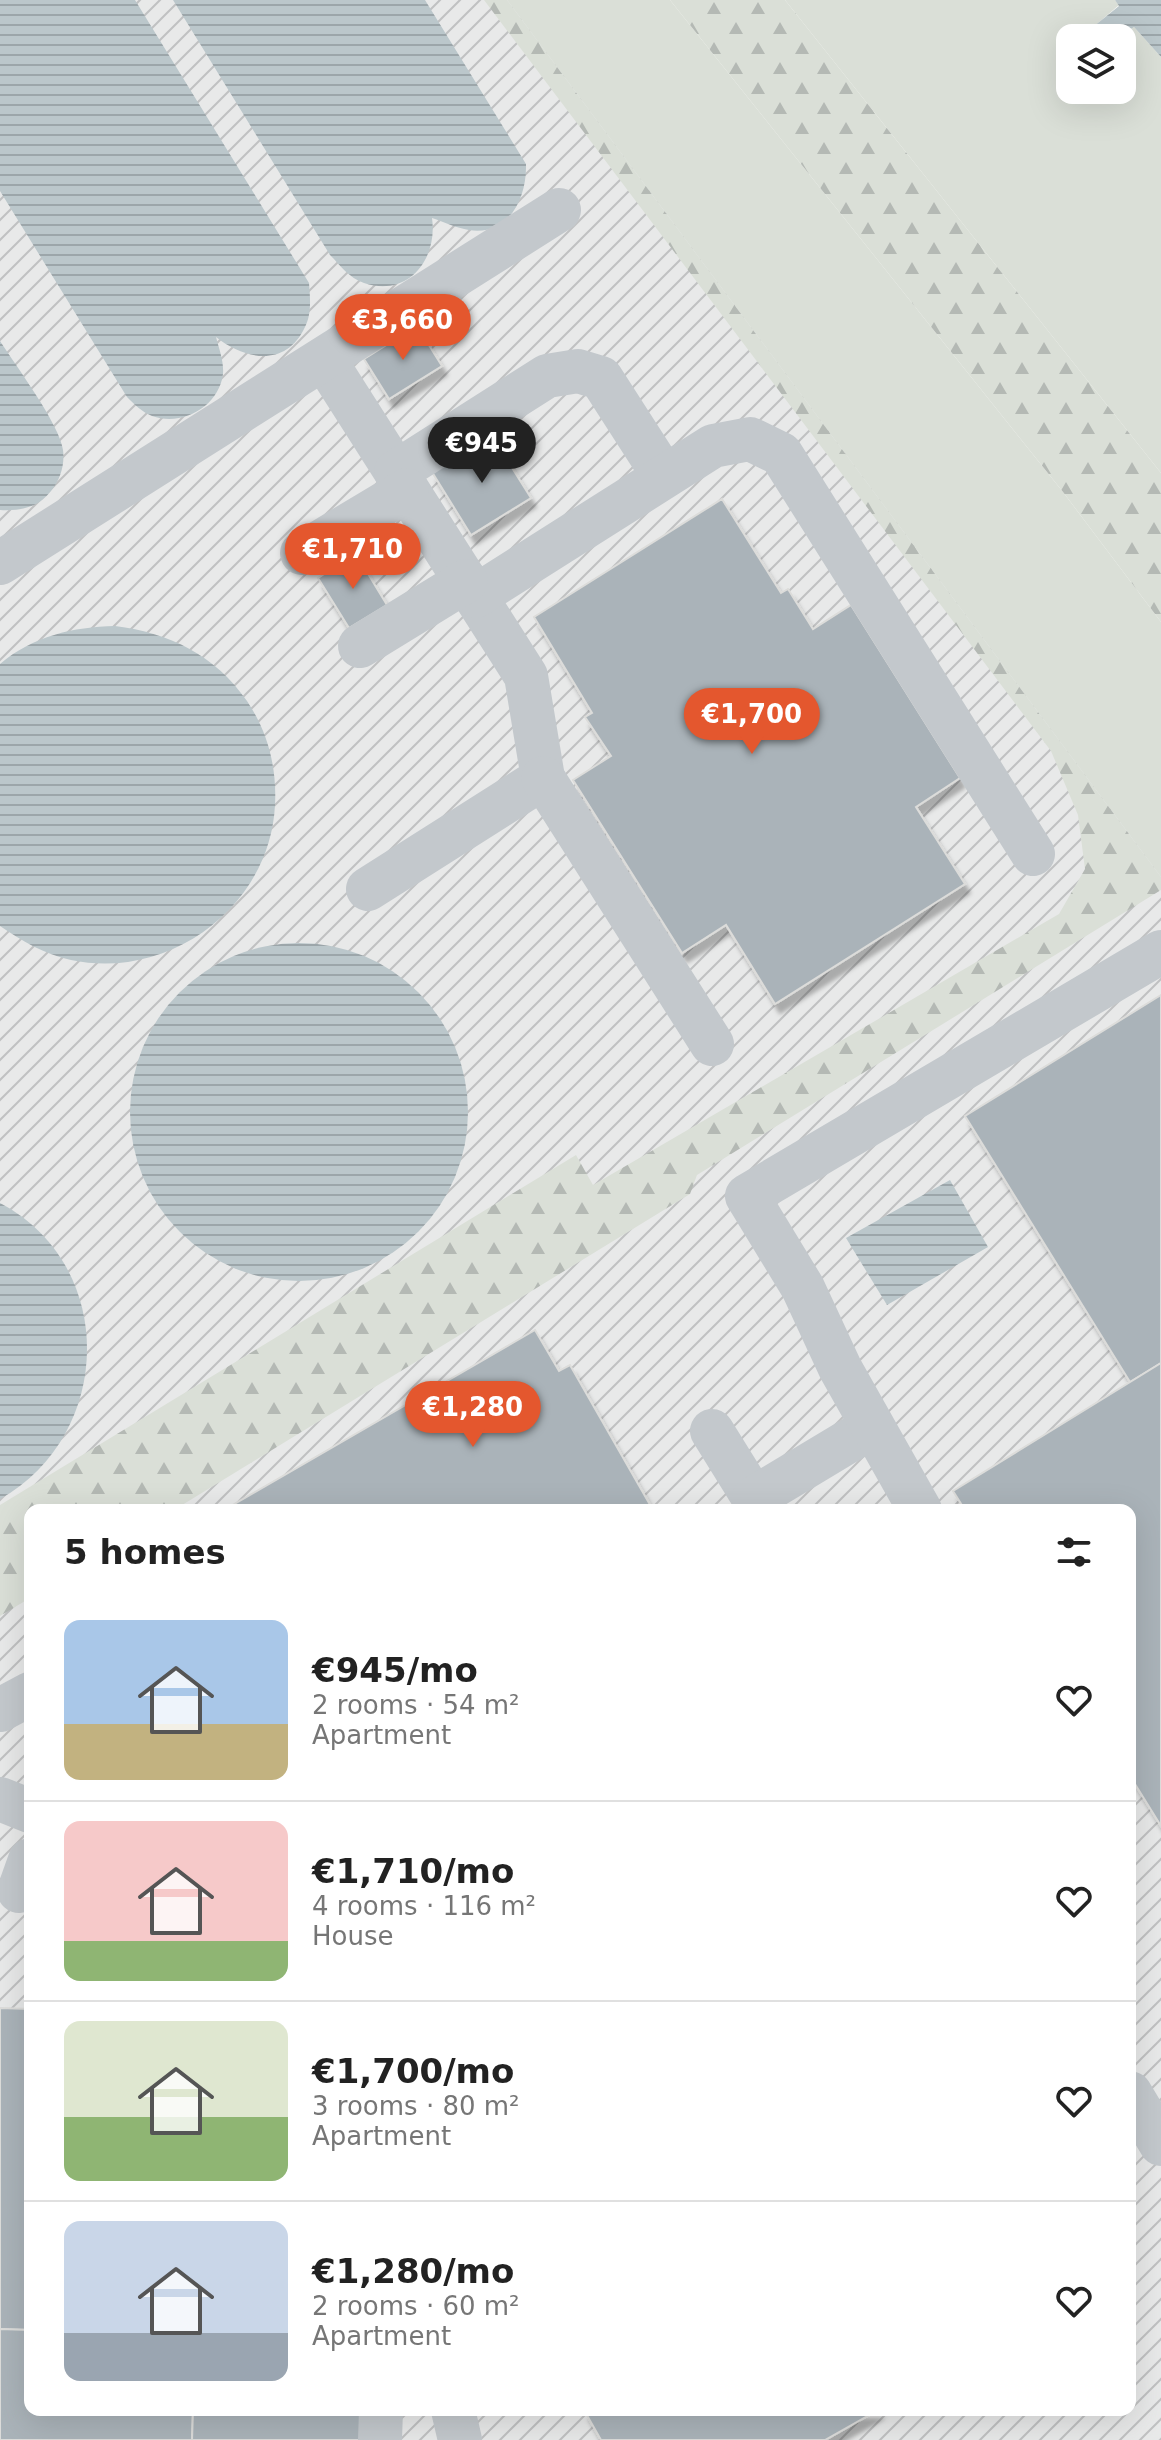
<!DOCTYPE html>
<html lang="en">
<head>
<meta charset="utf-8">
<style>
  :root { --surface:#fff; --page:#f2f2f2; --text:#222; --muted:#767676; --line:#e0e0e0; --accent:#e4572e }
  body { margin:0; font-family:"DejaVu Sans",sans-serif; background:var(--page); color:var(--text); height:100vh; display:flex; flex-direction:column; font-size:30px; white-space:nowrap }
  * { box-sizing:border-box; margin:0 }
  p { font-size:26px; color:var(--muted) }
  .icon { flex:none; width:44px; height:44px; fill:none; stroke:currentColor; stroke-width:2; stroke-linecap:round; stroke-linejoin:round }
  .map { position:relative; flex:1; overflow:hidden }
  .drawer { position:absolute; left:24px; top:1504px; width:1112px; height:912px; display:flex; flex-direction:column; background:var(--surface); border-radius:16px; box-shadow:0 8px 32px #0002 }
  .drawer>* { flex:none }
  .fabs { position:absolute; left:1056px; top:24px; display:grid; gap:16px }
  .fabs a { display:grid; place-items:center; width:80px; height:80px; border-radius:16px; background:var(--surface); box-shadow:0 8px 32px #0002; font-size:40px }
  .price { position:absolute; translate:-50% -68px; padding:0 18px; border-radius:28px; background:var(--accent); color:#fff; font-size:26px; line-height:52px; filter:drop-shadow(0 2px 4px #0008) }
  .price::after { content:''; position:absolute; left:50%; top:48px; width:24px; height:18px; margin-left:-12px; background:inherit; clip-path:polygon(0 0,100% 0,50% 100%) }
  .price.current { background:#222; color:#fff }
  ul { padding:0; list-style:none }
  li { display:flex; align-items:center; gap:24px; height:200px; padding:0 40px }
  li+li { border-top:2px solid var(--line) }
  li span { display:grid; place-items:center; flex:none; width:224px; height:160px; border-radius:16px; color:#555 }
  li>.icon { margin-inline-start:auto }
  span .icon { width:96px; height:96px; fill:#fffc; stroke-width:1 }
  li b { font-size:34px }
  h2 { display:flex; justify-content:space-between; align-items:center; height:96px; padding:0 40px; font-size:34px }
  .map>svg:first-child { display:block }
  .industrial { fill:url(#industrial-furrows); fill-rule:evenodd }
  .grass { fill:#dadfd7 }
  .forest { fill:url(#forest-firs) }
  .water { fill:url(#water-rules) }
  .building { fill:#aab3b9; stroke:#dcdcda; stroke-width:2; filter:url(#shadow) }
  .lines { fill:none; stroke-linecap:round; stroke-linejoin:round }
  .minor { stroke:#c3c8cc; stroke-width:44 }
</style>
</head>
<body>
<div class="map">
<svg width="1161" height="2440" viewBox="0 0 1161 2440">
  <defs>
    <pattern id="industrial-furrows" width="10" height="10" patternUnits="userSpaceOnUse" patternTransform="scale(2)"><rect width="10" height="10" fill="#e8e9e9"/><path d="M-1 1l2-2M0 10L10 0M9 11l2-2" fill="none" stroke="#c0c1c2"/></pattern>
    <pattern id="forest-firs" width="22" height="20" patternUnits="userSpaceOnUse" patternTransform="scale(2)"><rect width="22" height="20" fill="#dadfd7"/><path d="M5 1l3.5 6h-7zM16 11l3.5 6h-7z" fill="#b4b9b4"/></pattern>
    <pattern id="water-rules" width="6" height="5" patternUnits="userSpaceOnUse" patternTransform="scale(2)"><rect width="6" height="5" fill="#bbc7cb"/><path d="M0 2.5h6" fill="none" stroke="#9ca6aa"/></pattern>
    <filter id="shadow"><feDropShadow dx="5" dy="9" stdDeviation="2" flood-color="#0004"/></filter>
  </defs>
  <rect width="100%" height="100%" fill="#fafaf8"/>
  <path class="industrial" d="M0 0H526L1161 847V2440H0ZM30 1510H1130V2410H30Z"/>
  <g class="grass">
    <polygon points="507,0 670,0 1063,492 1161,622 1161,877"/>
    <polygon points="785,0 1115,0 1119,5 1084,35 1086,38 1070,38 1070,90 1122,90 1122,38 1117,38 1134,27 1161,57 1161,473"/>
  </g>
  <g class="forest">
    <polygon points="484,0 507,0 1161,877 1161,890 697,1175 690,1194 174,1510 30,1510 30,1598 0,1616 0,1505 576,1155 593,1185 1059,914 1085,869 1078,815 1051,751"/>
    <polygon points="670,0 785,0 1161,473 1161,622 1063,492"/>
  </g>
  <g class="water">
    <path d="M0 0H135L309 283C310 297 312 313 305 327 286 368 245 360 216 337 219 349 224 361 223 374 219 406 183 427 152 416 142 412 135 405 127 397L0 191Z"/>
    <path d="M173 0H425L526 164C527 198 509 236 469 230 456 228 444 222 432 218 438 259 408 298 364 283 349 278 340 265 330 255Z"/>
    <polygon points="1115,0 1161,0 1161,57 1134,27 1117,38 1086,38 1083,35 1119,6"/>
    <path d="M0 341C16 366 60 425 63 450 65 465 60 480 51 491 38 508 20 511 0 510Z"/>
    <path d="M115 626C170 633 215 655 247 701 268 732 277 768 275 805 270 907 169 981 71 960 44 954 22 941 0 926V664C33 636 73 627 115 626Z"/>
    <circle cx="299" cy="1112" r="169"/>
    <polygon points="950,1180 988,1247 887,1305 846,1238"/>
    <path d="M0 1203C118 1265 114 1435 0 1499Z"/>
  </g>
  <g class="building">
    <polygon points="417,326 442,366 389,399 364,359"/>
    <polygon points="495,433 502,445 499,447 531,498 471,535 432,472"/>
    <polygon points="722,499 781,593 788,589 813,629 851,605 960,778 916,807 965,884 775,1004 726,925 682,953 573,780 611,756 585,717 592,713 534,617"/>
    <polygon points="356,554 387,605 349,628 318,578"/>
    <polygon points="1161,995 1161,1363 1130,1382 965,1116"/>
    <polygon points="535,1330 559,1371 570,1365 653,1510 224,1510"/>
    <polygon points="1161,1363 1161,1826 1130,1776 1130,1510 965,1510 953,1491"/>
    <polygon points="0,2008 30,2009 30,2330 0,2329"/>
    <polygon points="0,2329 30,2330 30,2410 193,2410 192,2440 0,2440"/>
    <polygon points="193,2410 363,2410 362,2440 192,2440"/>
    <polygon points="584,2410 878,2410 825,2440 601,2440"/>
  </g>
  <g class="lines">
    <g class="minor">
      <polyline points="324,359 526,676 543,778 368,889"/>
      <polyline points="396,472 547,376 578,371 601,378 664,476"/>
      <polyline points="302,553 407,490"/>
      <polyline points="0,563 559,210"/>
      <polyline points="476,596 713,446 750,439 781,454 1033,854"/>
      <polyline points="360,646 466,581"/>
      <polyline points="543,778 712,1044"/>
      <polyline points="712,1431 761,1510"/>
      <polyline points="754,1498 872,1427"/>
      <polyline points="920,1510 840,1368 803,1288 747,1196 1161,952"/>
      <polyline points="0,1710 30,1694"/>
      <polyline points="0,1799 30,1811"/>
      <polyline points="19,1891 30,1860"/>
      <polyline points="1130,2093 1161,2144"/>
      <polyline points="453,2410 460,2440"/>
      <polyline points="380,2440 381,2410"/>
    </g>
  </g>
</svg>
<div class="fabs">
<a><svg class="icon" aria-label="layers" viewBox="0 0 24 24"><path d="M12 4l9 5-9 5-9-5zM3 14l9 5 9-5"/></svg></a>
</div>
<b class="price" style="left:403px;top:362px">€3,660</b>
<b class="price current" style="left:482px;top:485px">€945</b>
<b class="price" style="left:353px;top:591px">€1,710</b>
<b class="price" style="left:752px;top:756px">€1,700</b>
<b class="price" style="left:473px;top:1449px">€1,280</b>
<section class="drawer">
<h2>5 homes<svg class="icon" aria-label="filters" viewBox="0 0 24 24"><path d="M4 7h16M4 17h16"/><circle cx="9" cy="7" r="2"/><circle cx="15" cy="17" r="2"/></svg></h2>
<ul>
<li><span style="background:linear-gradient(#a9c7e8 65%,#c2b280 0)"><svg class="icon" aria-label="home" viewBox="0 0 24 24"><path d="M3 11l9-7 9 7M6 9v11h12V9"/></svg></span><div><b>€945/mo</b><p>2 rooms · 54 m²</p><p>Apartment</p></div><svg class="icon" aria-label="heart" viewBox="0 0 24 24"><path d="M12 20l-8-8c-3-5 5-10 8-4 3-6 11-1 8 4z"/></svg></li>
<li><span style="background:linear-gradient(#f6c9c9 75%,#8fb573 0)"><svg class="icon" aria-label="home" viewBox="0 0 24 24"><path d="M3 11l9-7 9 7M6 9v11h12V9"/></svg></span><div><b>€1,710/mo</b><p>4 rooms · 116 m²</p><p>House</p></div><svg class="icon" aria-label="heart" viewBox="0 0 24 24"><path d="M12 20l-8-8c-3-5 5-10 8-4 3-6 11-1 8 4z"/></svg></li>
<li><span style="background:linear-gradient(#dfe7d0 60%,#8fb573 0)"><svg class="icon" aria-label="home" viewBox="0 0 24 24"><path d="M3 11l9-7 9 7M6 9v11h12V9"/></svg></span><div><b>€1,700/mo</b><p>3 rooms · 80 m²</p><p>Apartment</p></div><svg class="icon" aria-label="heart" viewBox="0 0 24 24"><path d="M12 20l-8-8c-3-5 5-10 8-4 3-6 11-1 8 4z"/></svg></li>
<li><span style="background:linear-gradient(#c9d6e8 70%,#9aa5b1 0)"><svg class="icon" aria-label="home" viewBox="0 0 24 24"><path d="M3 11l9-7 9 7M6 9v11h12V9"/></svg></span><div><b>€1,280/mo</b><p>2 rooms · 60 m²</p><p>Apartment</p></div><svg class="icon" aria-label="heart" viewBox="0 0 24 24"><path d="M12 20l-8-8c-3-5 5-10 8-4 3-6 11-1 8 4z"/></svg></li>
</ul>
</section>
</div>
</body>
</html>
